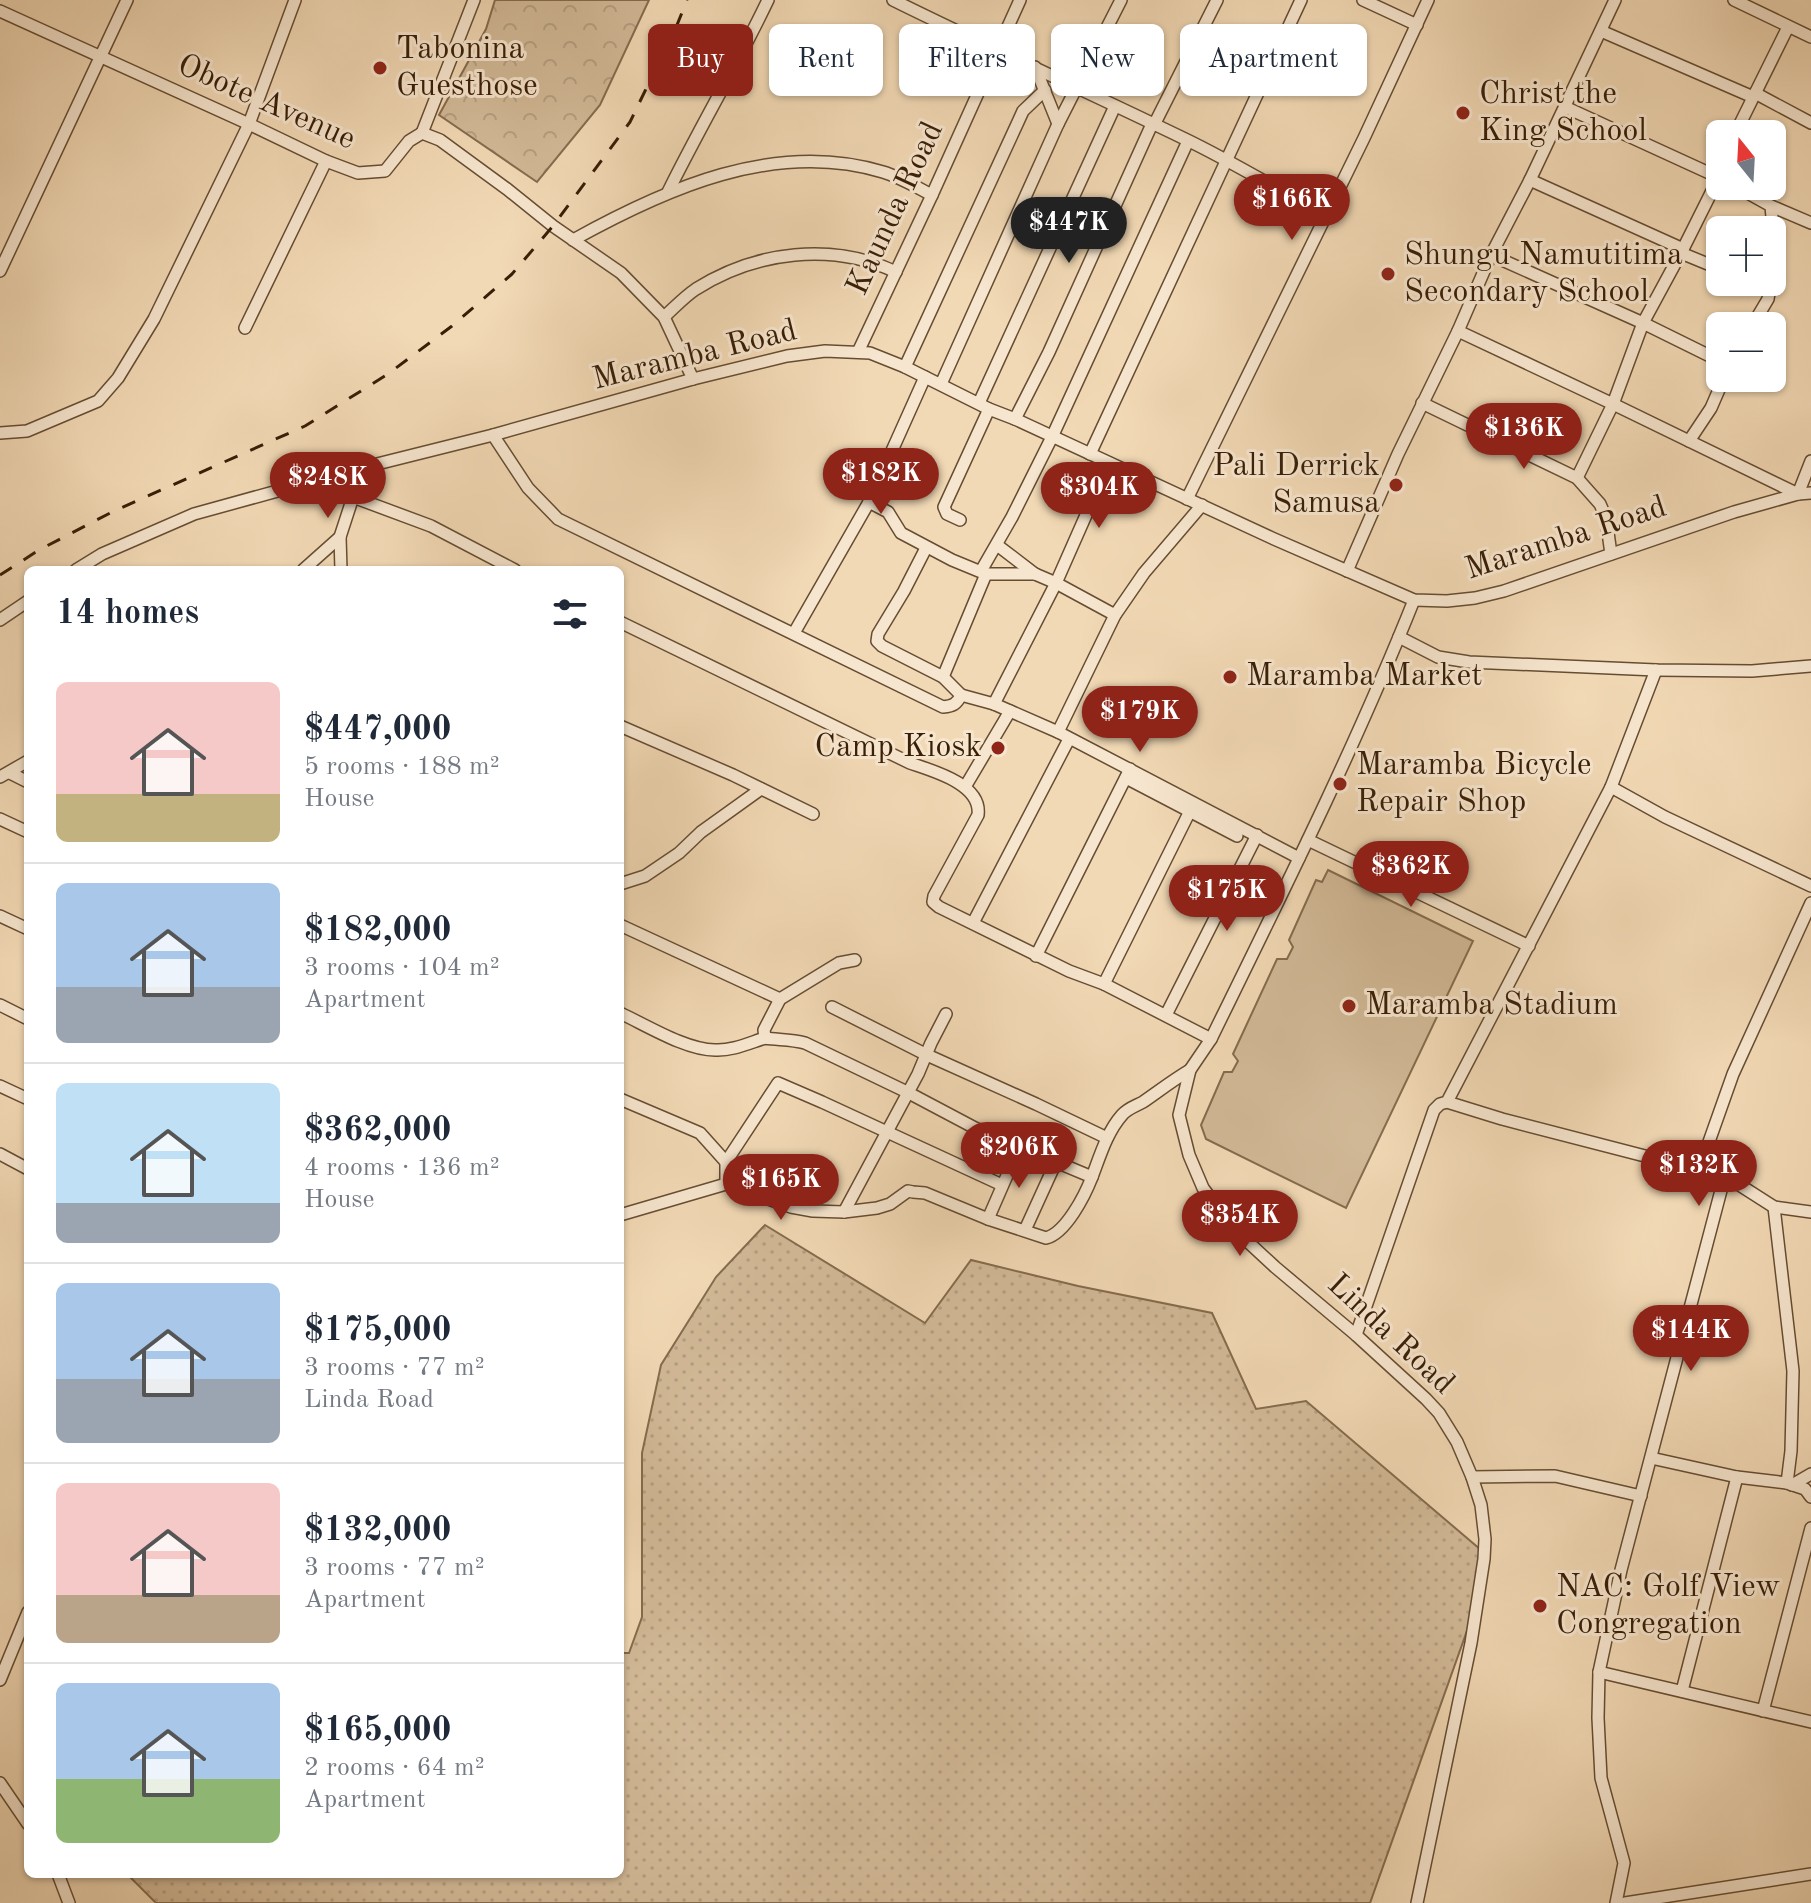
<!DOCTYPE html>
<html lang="en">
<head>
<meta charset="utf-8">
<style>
  :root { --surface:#fff; --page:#f6f6f7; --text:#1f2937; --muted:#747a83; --line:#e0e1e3; --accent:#8f2418 }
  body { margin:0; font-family:"Old Standard TT",serif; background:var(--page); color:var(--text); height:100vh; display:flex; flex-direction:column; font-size:30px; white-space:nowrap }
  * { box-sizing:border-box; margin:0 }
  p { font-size:26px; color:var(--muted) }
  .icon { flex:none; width:44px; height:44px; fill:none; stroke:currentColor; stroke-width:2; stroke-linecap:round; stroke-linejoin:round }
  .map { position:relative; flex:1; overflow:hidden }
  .sheet { position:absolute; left:24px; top:566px; width:600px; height:1312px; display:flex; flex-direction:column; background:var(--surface); border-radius:12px; box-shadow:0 2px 6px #0004 }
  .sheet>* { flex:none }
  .guide { position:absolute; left:648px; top:24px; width:760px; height:72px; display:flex; gap:16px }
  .needle { width:52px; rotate:342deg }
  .fabs { position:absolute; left:1706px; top:120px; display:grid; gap:16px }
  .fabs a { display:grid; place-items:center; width:80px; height:80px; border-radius:12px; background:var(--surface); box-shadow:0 2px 6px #0004; font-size:40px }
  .price { position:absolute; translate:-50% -68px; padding:0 18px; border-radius:28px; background:var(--accent); color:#fff; font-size:26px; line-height:52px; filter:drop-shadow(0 2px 4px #0008) }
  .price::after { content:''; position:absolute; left:50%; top:48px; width:24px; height:18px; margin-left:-12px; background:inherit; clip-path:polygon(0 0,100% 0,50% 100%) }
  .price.selected { background:#222; color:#fff }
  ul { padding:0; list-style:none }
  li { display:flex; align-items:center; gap:24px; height:200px; padding:0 32px }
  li+li { border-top:2px solid var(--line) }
  li span { display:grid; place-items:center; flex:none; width:224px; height:160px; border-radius:12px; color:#555 }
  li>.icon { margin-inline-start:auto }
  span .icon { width:96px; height:96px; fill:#fffc; stroke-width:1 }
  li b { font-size:34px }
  h2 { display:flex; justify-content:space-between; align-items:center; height:96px; padding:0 32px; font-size:34px }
  .tag { padding:0 28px; border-radius:12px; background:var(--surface); box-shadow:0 2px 6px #0004; font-size:28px; line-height:72px }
  .tag.selected { background:var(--accent); color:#fff }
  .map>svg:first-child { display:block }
  .grass { fill:url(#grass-dots); stroke:#856c4e; stroke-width:2 }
  .park { fill:url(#park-crowns); stroke:#856c4e; stroke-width:2 }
  .pitch { fill:#d2b997; stroke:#856c4e; stroke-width:2 }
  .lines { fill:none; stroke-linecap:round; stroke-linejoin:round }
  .minor-casing { stroke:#664d32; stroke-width:14 }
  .minor { stroke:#f7e6cf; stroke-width:11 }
  .rail { stroke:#381e06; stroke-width:3; stroke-dasharray:14 14; stroke-linecap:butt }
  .poi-dot { fill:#8f2418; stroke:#f7e6cf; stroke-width:3 }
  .labels { text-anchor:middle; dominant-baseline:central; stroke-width:6; stroke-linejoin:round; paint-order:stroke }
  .poi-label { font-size:32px; fill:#381e06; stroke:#f7e6cf; text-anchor:start }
  .street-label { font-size:32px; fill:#381e06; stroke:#f7e6cf }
</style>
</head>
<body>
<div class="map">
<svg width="1811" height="1903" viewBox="0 0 1811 1903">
  <defs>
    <pattern id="grass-dots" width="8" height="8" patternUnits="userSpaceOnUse" patternTransform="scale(2)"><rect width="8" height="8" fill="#d2b997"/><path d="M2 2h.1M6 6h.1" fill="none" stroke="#b59f81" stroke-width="1.8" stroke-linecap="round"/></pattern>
    <pattern id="park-crowns" width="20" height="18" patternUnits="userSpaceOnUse" patternTransform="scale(2)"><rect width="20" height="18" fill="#d2b997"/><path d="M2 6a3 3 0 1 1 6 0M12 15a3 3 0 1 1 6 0" fill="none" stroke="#b59f81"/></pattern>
  </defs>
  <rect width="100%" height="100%" fill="#f2d9b5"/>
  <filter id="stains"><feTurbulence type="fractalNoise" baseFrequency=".0025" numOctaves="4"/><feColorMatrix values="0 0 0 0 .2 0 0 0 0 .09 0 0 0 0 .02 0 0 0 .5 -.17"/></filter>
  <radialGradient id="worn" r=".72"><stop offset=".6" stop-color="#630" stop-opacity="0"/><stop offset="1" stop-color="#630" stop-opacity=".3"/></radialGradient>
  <polygon class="grass" points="765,1225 925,1323 971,1260 1078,1286 1212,1313 1256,1409 1306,1401 1481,1550 1479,1597 1370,1903 156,1903 127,1874 620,1874 620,1653 629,1653 642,1617 642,1453 661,1365 716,1277"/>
  <polygon class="park" points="495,0 649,0 600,105 537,182 439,115 486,29"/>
  <polygon class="pitch" points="1328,870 1473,941 1346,1208 1206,1139 1201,1125 1224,1072 1232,1072 1238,1061 1233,1054 1277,959 1287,959 1293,947 1289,940 1316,880 1322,882"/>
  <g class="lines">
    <g class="minor-casing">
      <g id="minor">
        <path d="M893 0C990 48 1088 92 1185 139 1233 162 1278 190 1325 215"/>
        <polyline points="1363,0 1417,25"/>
        <polyline points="1734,0 1811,37"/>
        <polyline points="0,11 249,124 326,161 358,173 385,171 409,141 422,133 440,140 507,189 553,226 621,273 664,317 693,379"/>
        <polyline points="1601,31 1753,97"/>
        <polyline points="1035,67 1058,124"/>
        <polyline points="1755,93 1811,123"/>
        <polyline points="1565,107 1720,178"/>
        <polyline points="1154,125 1217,0"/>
        <polyline points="422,133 474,0"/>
        <polyline points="1735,134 1788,27"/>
        <polyline points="1735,186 1771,206 1772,217 1770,230"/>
        <path d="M668 192C700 127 737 65 768 0"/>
        <polyline points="1771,206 1811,223"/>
        <path d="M573 240C665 189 775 139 883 172 900 177 916 187 932 195"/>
        <polyline points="1683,249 1719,177"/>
        <polyline points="1681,253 1720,269"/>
        <polyline points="1491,255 1643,323 1683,249 1530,180"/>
        <polyline points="0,271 127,0"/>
        <polyline points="1752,282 1765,288 1769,293 1768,299 1752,326"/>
        <path d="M664 317C674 308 684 297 696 289 756 251 832 242 896 272"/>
        <polyline points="245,328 326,161"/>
        <polyline points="1458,331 1613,404 1798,494 1811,461"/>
        <polyline points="858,352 932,195 1020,0"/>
        <polyline points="905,367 1018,122 1023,111 1045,90"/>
        <polyline points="941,384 1058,124 1121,0"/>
        <polyline points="979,403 1115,106"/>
        <polyline points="1422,403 1577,478 1600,504 1606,518 1611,554"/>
        <polyline points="1015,419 1049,352 1152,124"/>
        <polyline points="0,433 27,431 98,401 118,378 154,319 249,124 295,0"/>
        <path d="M493 435 528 488 558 519 943 707C953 706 957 704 961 695L943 677 882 646 877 641 878 634 904 591 926 548"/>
        <polyline points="1689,441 1711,408 1724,378"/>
        <polyline points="1090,454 1301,0"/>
        <polyline points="1577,478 1613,404 1643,323 1720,361"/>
        <polyline points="353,497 431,526 515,570"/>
        <polyline points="1187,499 1364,138 1428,0"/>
        <polyline points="869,502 888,512 901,533 952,560 986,574 1035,574"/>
        <polyline points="960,520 947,514 944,507 989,409"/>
        <polyline points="997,545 1035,574 1056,583 1115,615"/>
        <polyline points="76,570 102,554 194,514 357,469 493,435 693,379 787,356 825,351 870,353 905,367 989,409 1015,419 1272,538 1414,600 1447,601 1475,598 1504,591 1734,512 1798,494 1811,493"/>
        <polyline points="303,570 340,537"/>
        <polyline points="341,570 340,537 353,497 357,469"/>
        <polyline points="981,571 1012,517 1052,437 1188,141"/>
        <polyline points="1347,571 1398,454 1458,331 1491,255 1530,180 1615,0"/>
        <path d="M1414 600C1354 750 1282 894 1211 1039L1190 1070 1179 1115 1189 1155 1203 1188 1233 1228 1275 1267 1356 1335 1426 1399 1439 1413 1457 1442 1472 1477 1481 1505 1485 1539 1484 1559 1471 1643 1417 1903"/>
        <polyline points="0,620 28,601"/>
        <path d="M620 622 910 763C933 771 982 784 978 815L934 896 933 902 939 907 1069 971 1104 984 1211 1039"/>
        <polyline points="794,633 869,502 925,377"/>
        <polyline points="1399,637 1438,657 1469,662 1656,670 1752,671 1811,666"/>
        <polyline points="943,677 986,574"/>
        <polyline points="961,695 994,704 1058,732 1299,858"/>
        <polyline points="994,704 1056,583 1109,463"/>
        <polyline points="620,726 733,775 813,814"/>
        <polyline points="1058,732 1115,615 1144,573 1202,505"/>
        <polyline points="10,773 28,782"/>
        <polyline points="0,777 28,761"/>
        <polyline points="1126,778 1237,836"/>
        <polyline points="965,787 1010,711"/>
        <polyline points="1611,787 1665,817 1811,886"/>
        <polyline points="0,819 28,832"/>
        <polyline points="1308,840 1529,946"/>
        <polyline points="620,884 645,876 679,853 701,832 761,789"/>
        <polyline points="0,916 28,929"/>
        <polyline points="973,923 1069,739"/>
        <polyline points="620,925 780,999"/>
        <polyline points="1036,956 1130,769"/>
        <path d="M855 960 839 963 780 999 764 1030 765 1038C779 1040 791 1039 805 1043L907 1092 975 1128 1092 1177C1100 1156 1107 1132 1122 1115 1128 1108 1136 1106 1143 1102 1159 1091 1173 1080 1190 1070"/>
        <polyline points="1104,984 1190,811"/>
        <polyline points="0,1005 28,1019"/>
        <polyline points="832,1007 927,1055 1036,1104 1107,1138"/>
        <path d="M620 1013C646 1025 686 1050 715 1050 732 1051 749 1043 765 1038"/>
        <polyline points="1166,1015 1257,835"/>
        <polyline points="0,1086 28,1099"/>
        <polyline points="620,1099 700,1133 726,1162"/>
        <polyline points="1447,1102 1502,1119 1699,1170 1724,1179 1621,1570 1599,1672 1811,1722"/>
        <polyline points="0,1154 28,1169"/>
        <polyline points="1699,1170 1733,1074 1811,903"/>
        <polyline points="1724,1179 1738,1184 1774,1207 1811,1212"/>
        <polyline points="726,1184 726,1162 778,1083 822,1102 1002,1185"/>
        <polyline points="1774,1207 1793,1371 1791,1451 1787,1483"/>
        <polyline points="844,1212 918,1074 931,1043 946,1014"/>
        <path d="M620 1215 726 1184 791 1207 813 1211 844 1212 877 1208 890 1204 908 1191 913 1192 925 1193 988 1219 1046 1238C1066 1233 1085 1195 1092 1177"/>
        <polyline points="988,1219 1019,1148"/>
        <polyline points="1025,1230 1056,1162"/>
        <polyline points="1356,1335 1434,1110 1440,1104 1447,1102 1611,787 1656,670"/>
        <polyline points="1651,1458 1737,1477 1787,1483 1805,1489 1811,1497"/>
        <polyline points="1472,1477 1555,1476 1641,1496"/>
        <polyline points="1792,1485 1811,1474"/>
        <polyline points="1599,1672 1598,1718 1601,1778 1624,1863 1616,1903"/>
        <polyline points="0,1680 28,1612"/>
        <polyline points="1682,1691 1737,1477"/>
        <polyline points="1763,1711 1811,1528"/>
        <polyline points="0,1783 28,1824"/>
        <polyline points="58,1874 69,1903"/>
        <polyline points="1625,1903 1811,1874"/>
      </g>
    </g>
    <use href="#minor" class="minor"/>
    <polyline class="rail" points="0,575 39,550 114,511 305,426 388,374 452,326 512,274 553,226 630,122 677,25 687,0"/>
  </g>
  <g class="poi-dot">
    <circle cx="380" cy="68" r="8"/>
    <circle cx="1463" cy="113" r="8"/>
    <circle cx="1388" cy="274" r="8"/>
    <circle cx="1396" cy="485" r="8"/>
    <circle cx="1230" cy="677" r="8"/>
    <circle cx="998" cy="748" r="8"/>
    <circle cx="1340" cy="784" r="8"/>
    <circle cx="1349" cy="1006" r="8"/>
    <circle cx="1540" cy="1606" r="8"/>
  </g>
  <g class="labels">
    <g class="poi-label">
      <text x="396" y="50">Tabonina<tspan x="396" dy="37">Guesthose</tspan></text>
      <text x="1479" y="95">Christ the<tspan x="1479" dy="37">King School</tspan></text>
      <text x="1404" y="256">Shungu Namutitima<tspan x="1404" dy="37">Secondary School</tspan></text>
      <text x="1380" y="467" text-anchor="end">Pali Derrick<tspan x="1380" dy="37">Samusa</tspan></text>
      <text x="1246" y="677">Maramba Market</text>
      <text x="982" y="748" text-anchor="end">Camp Kiosk</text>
      <text x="1356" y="766">Maramba Bicycle<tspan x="1356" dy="37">Repair Shop</tspan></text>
      <text x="1365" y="1006">Maramba Stadium</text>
      <text x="1556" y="1588">NAC: Golf View<tspan x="1556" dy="37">Congregation</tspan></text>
    </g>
    <g class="street-label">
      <text transform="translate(266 103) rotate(24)">Obote Avenue</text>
      <text transform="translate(896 209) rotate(-65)">Kaunda Road</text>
      <text transform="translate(695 356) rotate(-14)">Maramba Road</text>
      <text transform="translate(1566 539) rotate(-18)">Maramba Road</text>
      <text transform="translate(1390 1335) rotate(43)">Linda Road</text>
    </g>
  </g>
  <rect width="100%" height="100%" filter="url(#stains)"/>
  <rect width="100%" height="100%" fill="url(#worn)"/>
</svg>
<div class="fabs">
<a><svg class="needle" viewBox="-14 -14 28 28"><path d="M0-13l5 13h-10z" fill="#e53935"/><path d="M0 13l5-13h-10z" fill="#747a83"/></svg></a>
<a>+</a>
<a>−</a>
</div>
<b class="price" style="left:1292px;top:242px">$166K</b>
<b class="price selected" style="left:1069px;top:265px">$447K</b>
<b class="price" style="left:1524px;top:471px">$136K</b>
<b class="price" style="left:881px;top:516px">$182K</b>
<b class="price" style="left:328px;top:520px">$248K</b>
<b class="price" style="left:1099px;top:530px">$304K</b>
<b class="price" style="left:1140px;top:754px">$179K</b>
<b class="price" style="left:1411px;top:909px">$362K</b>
<b class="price" style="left:1227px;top:933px">$175K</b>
<b class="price" style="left:1019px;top:1190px">$206K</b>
<b class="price" style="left:1699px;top:1208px">$132K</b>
<b class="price" style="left:781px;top:1222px">$165K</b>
<b class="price" style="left:1240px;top:1258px">$354K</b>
<b class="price" style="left:1691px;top:1373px">$144K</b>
<div class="guide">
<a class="tag selected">Buy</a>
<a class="tag">Rent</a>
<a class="tag">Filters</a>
<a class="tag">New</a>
<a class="tag">Apartment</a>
</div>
<section class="sheet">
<h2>14 homes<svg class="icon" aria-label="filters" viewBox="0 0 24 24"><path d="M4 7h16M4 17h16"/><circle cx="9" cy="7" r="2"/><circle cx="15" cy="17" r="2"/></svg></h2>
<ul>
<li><span style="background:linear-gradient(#f6c9c9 70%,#c2b280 0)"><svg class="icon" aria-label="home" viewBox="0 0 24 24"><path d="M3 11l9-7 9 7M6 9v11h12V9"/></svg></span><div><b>$447,000</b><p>5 rooms · 188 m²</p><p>House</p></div></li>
<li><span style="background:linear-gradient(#a9c7e8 65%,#9aa5b1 0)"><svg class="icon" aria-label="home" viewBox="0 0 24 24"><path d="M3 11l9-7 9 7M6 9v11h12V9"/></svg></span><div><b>$182,000</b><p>3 rooms · 104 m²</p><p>Apartment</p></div></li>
<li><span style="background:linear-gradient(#bfe0f5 75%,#9aa5b1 0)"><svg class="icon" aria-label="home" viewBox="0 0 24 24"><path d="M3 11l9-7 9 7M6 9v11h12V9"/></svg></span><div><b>$362,000</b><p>4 rooms · 136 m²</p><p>House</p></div></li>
<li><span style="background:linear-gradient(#a9c7e8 60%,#9aa5b1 0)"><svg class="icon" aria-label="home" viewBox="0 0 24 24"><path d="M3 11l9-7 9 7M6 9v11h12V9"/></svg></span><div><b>$175,000</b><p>3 rooms · 77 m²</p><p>Linda Road</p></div></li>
<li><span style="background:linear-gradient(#f6c9c9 70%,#b9a48a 0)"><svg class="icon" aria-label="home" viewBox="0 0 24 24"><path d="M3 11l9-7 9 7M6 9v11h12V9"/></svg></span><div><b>$132,000</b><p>3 rooms · 77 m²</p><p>Apartment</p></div></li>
<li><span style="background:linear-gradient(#a9c7e8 60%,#8fb573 0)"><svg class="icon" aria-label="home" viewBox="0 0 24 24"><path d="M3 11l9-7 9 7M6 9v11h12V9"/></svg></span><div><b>$165,000</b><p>2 rooms · 64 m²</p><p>Apartment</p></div></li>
</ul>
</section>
</div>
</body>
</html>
